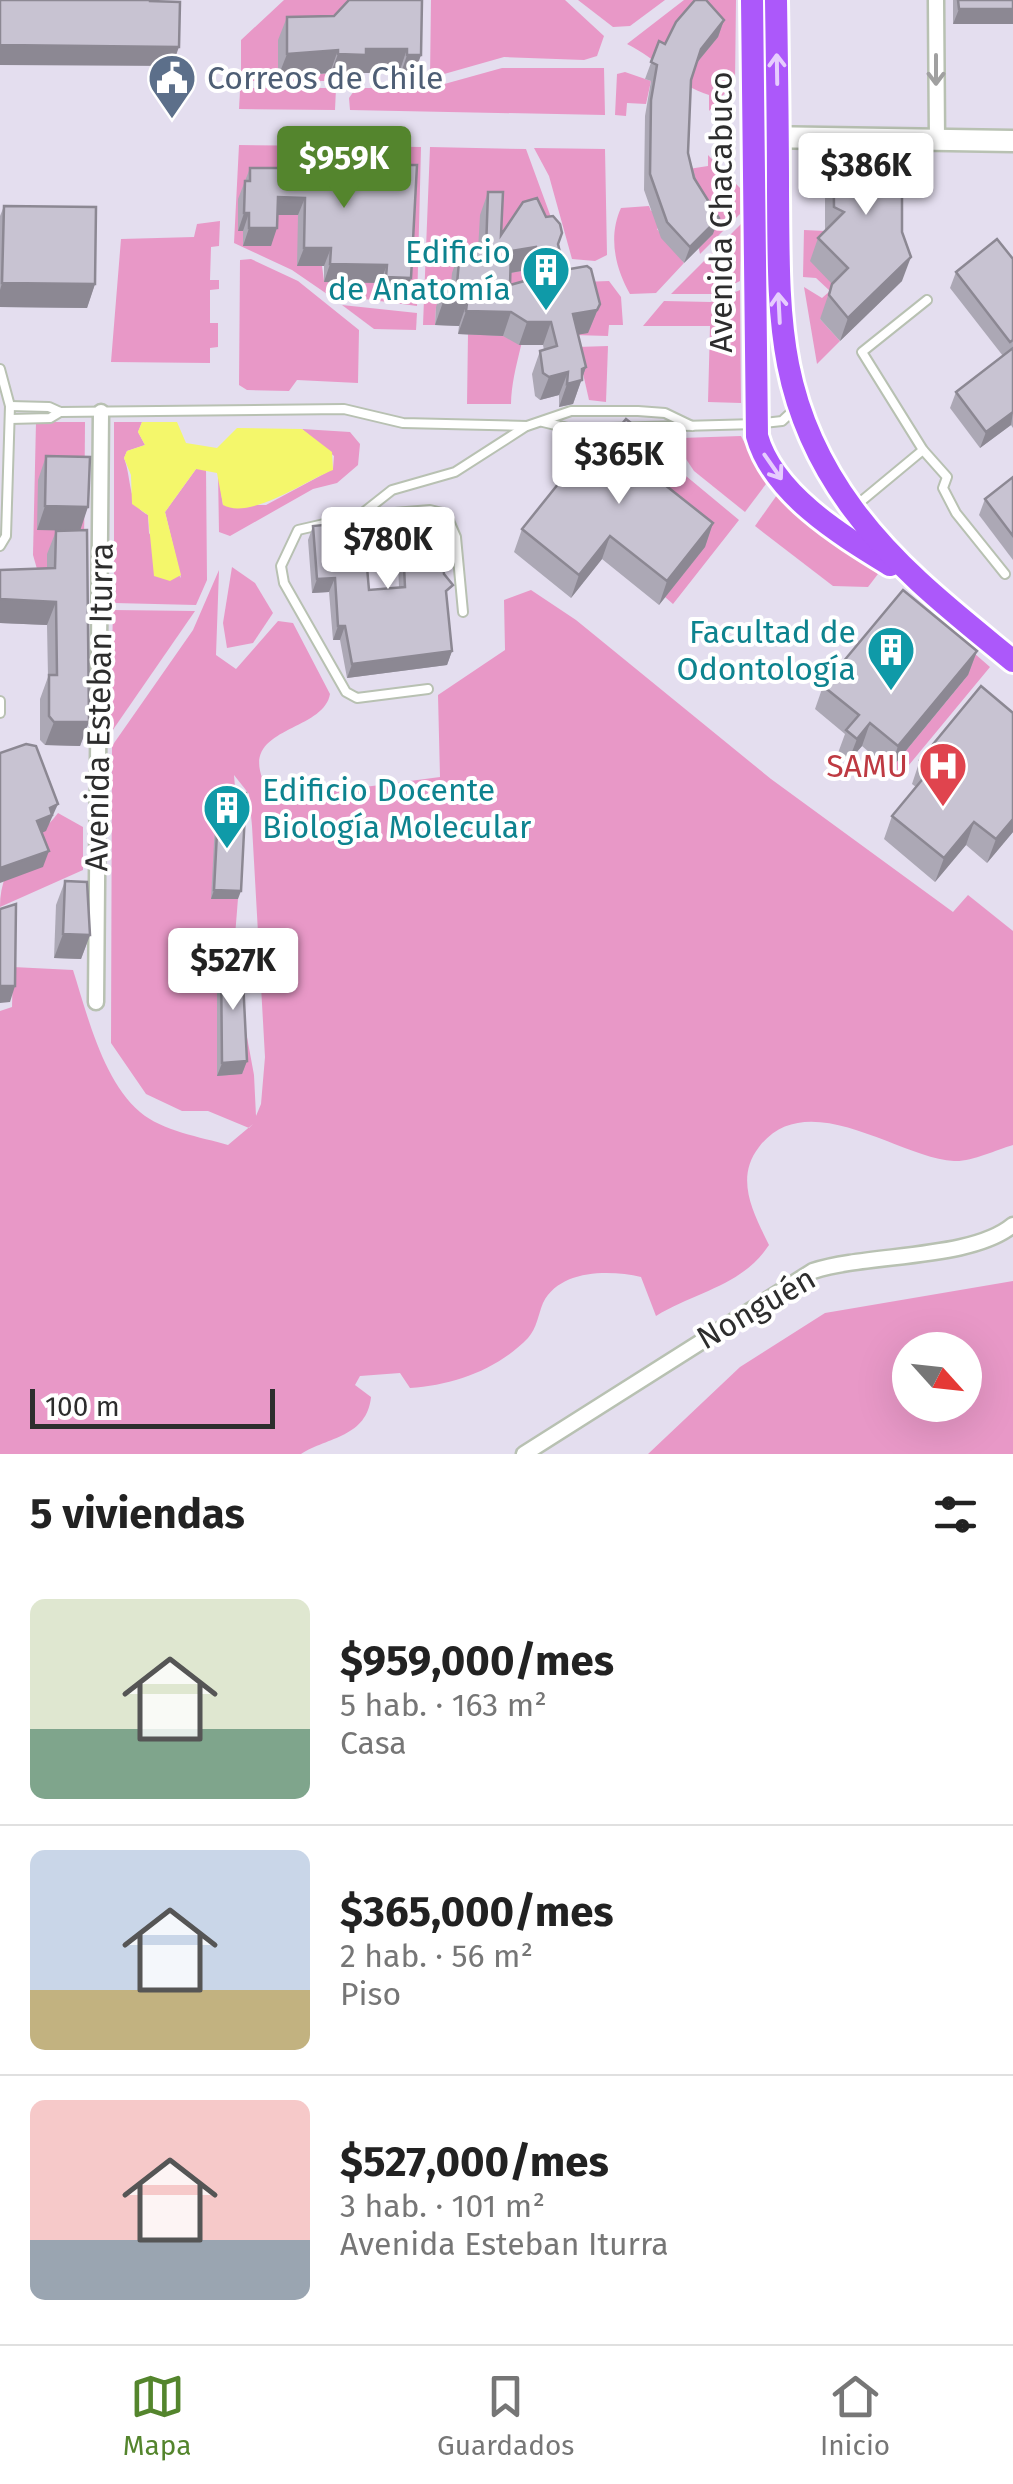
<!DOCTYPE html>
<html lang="es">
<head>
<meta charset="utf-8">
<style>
  :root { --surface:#fff; --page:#f2f2f2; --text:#222; --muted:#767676; --line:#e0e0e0; --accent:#54852d }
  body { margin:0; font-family:"Fira Sans",sans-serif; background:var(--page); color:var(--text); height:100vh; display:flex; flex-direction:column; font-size:38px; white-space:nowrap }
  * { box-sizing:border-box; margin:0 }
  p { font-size:32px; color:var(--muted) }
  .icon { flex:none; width:55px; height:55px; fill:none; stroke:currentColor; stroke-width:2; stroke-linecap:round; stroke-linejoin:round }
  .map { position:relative; height:1454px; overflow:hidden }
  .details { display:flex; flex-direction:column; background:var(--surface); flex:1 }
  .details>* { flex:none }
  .needle { width:65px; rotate:117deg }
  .controls { position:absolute; left:892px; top:1332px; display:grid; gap:20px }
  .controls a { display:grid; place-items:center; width:90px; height:90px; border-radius:50%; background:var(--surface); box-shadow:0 10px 40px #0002; font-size:50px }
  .scale { position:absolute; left:30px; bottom:25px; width:245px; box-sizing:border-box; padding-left:10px; border:5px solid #2d2d2d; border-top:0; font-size:28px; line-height:35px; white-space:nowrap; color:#2d2d2d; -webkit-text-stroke:8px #fff; paint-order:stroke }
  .price { position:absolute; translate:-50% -85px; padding:0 22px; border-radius:10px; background:#fff; color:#222; font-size:32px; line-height:65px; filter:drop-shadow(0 2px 5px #0008) }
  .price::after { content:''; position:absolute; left:50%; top:60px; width:30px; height:22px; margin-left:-15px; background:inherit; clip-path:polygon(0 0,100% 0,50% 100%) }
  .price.active { background:var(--accent); color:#fff }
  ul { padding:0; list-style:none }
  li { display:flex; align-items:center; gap:30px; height:250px; padding:0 30px }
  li+li { border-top:2px solid var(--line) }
  li span { display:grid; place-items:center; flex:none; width:280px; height:200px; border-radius:15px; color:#555 }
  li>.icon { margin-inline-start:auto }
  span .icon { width:120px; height:120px; fill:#fffc; stroke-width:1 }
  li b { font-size:42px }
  h2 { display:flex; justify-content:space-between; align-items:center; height:120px; padding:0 30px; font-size:42px }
  .dock { display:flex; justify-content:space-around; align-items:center; height:140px; border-top:2px solid var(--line); background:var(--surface); font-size:28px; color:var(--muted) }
  .dock a { display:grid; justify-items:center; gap:5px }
  .dock .active { color:var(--accent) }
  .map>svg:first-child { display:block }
  .green { fill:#e898c7; fill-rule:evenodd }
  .water { fill:#f4f76b }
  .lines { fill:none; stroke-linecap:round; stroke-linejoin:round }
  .lane-casing { stroke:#b8c1b2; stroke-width:12 }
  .street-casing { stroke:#b8c1b2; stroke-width:19 }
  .secondary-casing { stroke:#b8c1b2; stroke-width:25 }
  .primary-casing { stroke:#fff; stroke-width:28 }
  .lane { stroke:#fff; stroke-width:8 }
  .street { stroke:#fff; stroke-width:14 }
  .secondary { stroke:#fff; stroke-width:20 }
  .primary { stroke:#ac58fa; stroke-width:22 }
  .wall { fill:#aca8b5; fill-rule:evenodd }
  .shaded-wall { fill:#8c8893 }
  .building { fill:#c8c3d2; stroke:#8c8893; stroke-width:2.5; fill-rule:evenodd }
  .oneway { stroke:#e6cdfe }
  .oneway2 { stroke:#a0a0a0 }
  .labels { text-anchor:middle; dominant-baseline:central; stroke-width:8; stroke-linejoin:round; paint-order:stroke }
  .service-label { font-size:32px; fill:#4e5e75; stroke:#fff; text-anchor:start }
  .street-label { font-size:32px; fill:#2d2d2d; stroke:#fff }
  .culture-label { font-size:32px; fill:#0d838f; stroke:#fff; text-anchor:end }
  .health-label { font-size:32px; fill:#be3a42; stroke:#fff; text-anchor:end }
</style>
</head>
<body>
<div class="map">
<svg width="1013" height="1454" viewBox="0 0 1013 1454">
  <rect width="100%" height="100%" fill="#e4deef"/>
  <g class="green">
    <polygon points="284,0 379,0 279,77 330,73 328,81 241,81 241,40"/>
    <polygon points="431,0 565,0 604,36 597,56 584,60 504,57 430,78"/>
    <polygon points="578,0 665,0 630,26 613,27"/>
    <path d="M684 0H736L735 82 709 111V95C678 86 658 59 627 44Z"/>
    <polygon points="502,68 604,68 605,115 350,110 349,98 356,88 430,88"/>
    <polygon points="625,72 651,81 646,104 627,103 626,116 615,115 617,74"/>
    <polygon points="246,88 336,88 335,110 239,109 240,91"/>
    <polygon points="239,145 337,146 331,188 239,199 238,231 243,231 243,245 272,215 298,215 298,266 322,266 324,281 380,282 404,296 355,189 352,146 421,147 417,306 327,294 292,270 234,243"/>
    <path d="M430 147 526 149 556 231 514 272 527 270C537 316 512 358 511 404H467L468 334 477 297 436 307 435 325H423Z"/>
    <polygon points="534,148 605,149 607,255 595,261 572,259 549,176"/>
    <polygon points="708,155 740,188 740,214 700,254 682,170 708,166"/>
    <path d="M649 206 651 211 660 209 665 224 657 229 684 263 656 293 630 294C615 268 608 236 621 208Z"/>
    <polygon points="220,221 219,246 211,247 210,280 219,280 219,289 210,290 210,323 218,323 218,347 210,348 210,363 111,362 121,239 194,237 197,224"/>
    <polygon points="741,224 740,281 714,294 671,294"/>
    <polygon points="804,230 825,231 839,291 820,319 840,341 817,364 804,287 822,298 830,291 816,278 803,277"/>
    <polygon points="251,259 298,281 359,330 358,383 297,380 289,391 247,390 239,385 240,260"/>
    <polygon points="609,281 621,297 623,325 609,325 608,336 574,335 582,282"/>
    <polygon points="740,290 741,403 708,402 710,326 643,326 664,301 711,302"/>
    <polygon points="342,305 417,313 416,330 374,329"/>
    <polygon points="608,346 606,402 589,400 577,347"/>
    <polygon points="36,422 85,422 84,554 47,578 37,569 33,555"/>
    <path d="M114 422H142L138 432 145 445 127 451 124 458C132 478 127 505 148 515L149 533 181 578 165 512 196 469 206 468 207 580 196 605 114 603Z"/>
    <polygon points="302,429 350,432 360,444 358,465 337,483 313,489 230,536 219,532 218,472 223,505 266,505 333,469 334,456"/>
    <polygon points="741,436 766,484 745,512 694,471 676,444 681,438"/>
    <polygon points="680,471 739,520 673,604 665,597 704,547 653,506"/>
    <polygon points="777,495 878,574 868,587 833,586 755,526"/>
    <polygon points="232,567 255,583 273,613 253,643 227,648 223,623"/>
    <path d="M219 570 216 655 236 669 278 621 293 623 330 694C323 736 222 725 274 799L440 777 438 695 505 650 504 600 531 590 576 620 771 779 953 912 968 895 1013 931V1145C996 1150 971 1162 954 1161 899 1158 807 1084 759 1147 734 1179 754 1214 769 1245 742 1286 697 1291 656 1316L641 1277C610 1270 560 1269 543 1303 538 1315 537 1328 528 1338 497 1370 453 1385 410 1388L400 1373 360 1376 355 1385 371 1397C367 1437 328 1437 301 1454H0V1011L12 1007 13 967 73 970C87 1014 103 1081 140 1112 162 1131 201 1137 228 1145L253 1124 249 1128 208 1111H182L146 1094 111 1043 112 746 193 630ZM234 775 249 794 252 826 265 1057 261 1104 256 1116 254 1075 233 961 241 861Z"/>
    <polygon points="113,610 195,611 110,734"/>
    <polygon points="951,633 990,667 899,777 890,770 968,675"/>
    <path d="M58 813 83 827V870L0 907C0 859 33 846 58 813Z"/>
    <path d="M1013 1281V1454H648L740 1367 825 1313ZM910 1350H965V1405H910Z"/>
  </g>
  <path class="water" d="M142 422H177L186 443 217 448 237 428 302 429 332 452 333 470C305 481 250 520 223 505L217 473 196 469 165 512 181 575 170 581 154 576 148 515 132 504 131 475 124 458 127 451 145 445 138 432Z"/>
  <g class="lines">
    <g class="lane-casing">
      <g id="lane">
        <polyline points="927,300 862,352 923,450 947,477 943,488 956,513 1005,574"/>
        <polyline points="0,369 10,406 6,536 0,546"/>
        <polyline points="10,406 49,407 60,412 344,409 403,423 527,426 571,411 638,411 665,413 692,426"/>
        <polyline points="10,419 50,418 60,412"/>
        <polyline points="543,422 572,429 756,424 782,421 796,408"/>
        <polyline points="853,508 923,450"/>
        <polyline points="359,516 298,530 281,566 284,583 346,692 357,698 428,689"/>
        <polyline points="463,612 456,537 446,514 430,510 359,516 392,490 455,472 525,427"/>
        <polyline points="0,701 0,713"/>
      </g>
    </g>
    <g class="street-casing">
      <g id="street">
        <polyline points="936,0 937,140"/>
        <polyline points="96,1002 101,412"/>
        <path d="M524 1454 813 1271C869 1253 971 1260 1013 1225"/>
      </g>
    </g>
    <g class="secondary-casing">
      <polyline id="secondary" points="761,137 1013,141"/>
    </g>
    <g class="primary-casing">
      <g id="primary">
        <path d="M752 0 757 436C773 494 841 535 890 565"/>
        <path d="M776 0C777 63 778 127 778 190 779 314 775 404 853 509 897 569 956 614 1013 661"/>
      </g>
    </g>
    <use href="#lane" class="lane"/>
    <use href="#street" class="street"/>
    <use href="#secondary" class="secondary"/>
    <use href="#primary" class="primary"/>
  </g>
  <g class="wall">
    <polygon points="953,0 1013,0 953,24"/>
    <polygon points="287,17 421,55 412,79 399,79 399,73 360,73 358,78 329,78 330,73 278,77 278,40"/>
    <polygon points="724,20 718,37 696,64 691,80 688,153 713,234 684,263 661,238 644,190 645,116 651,81 645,79 659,41 665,44"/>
    <polygon points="833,138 902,281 840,341 820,319 832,284 810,261 818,238 825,231 825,162"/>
    <polygon points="283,163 300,169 335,170 337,164 362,171 397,171 399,165 411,278 405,296 380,295 380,283 324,282 324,266 297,266 298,215 278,215 271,246 243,246 243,231 238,231 238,199 250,168 280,168"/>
    <path d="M488 192 501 235 546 217 562 233 558 246 564 270 600 304 588 333 578 334 586 367 573 404 559 407V395L540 400 535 396 532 374 540 351 544 350 543 345H519L503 336 458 334 459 326 435 325 436 307 444 284H451L452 273 460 250H478L480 215ZM527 270 529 280 510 285 511 273Z"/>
    <polygon points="4,206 95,284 87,308 0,307 0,216"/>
    <polygon points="1013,259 1013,428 1011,425 980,448 950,408 956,392 1003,356 950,288 956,272"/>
    <polygon points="608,441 672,456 662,482 713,523 705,547 659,605 602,559 571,598 514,552 522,529"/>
    <polygon points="46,456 80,530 89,722 80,746 45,745 40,740 40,699 48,677 47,625 0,623 0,570 47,568 47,554 56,531 67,530 37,530 38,480"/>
    <polygon points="1013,477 1013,560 979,515 985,499"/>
    <polygon points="402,524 444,574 452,651 447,665 347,678 340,640 333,640 329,592 312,593 308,540 313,526 369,590 399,588 397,538"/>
    <polygon points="977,651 968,675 890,770 862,746 848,762 838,753 845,734 815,709 823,686"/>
    <polygon points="1013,713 1013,832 987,863 966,845 935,882 884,839 892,816 916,787 912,784 920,760"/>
    <polygon points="219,795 238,899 211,899 216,804"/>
    <polygon points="65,881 90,935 81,959 54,958 56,905"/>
    <polygon points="221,961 247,1061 242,1074 217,1076 217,973"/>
  </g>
  <g class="shaded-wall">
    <polygon points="959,9 1013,9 1013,24 953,24"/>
    <polygon points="724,20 718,37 695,65 701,49"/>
    <polygon points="0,45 179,47 172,66 0,65"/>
    <polygon points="366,49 407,49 399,73 360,73 358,78 329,78 338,54"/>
    <polygon points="338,50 330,73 278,77 287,54"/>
    <polygon points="407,55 421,55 412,79 399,79"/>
    <polygon points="278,197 305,198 298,215 272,215"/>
    <polygon points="244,213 249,213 243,231 238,231"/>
    <polygon points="719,218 713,234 684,263 690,247"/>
    <polygon points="249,228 277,228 271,246 243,246"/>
    <polygon points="536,247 527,270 503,274 511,251"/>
    <polygon points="304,248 331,248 324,266 297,266"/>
    <polygon points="911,257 902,281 840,341 848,318"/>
    <polygon points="330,264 387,265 380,283 324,282"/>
    <polygon points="386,277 411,278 405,296 380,295"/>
    <polygon points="2,283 95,284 87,308 0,307 0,290"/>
    <polygon points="443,302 467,303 459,326 435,325"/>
    <polygon points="600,304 588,333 565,337 573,314"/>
    <polygon points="466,311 511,312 503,336 458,334"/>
    <polygon points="527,322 551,322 543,345 519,345"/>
    <polygon points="586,367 573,404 559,407 567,384 582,369"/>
    <polygon points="568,372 559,395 540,400 549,377"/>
    <polygon points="1013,412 1011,425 980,448 986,432"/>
    <polygon points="672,456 664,480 647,501 655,477"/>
    <polygon points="45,506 88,507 80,531 37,530"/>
    <polygon points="713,523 705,547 659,605 667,581"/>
    <polygon points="610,536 602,559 571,598 579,575"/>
    <polygon points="335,578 329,592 312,593 317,579"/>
    <polygon points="0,599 56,602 47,625 0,623"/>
    <polygon points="338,626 345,626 340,640 333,640"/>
    <polygon points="452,651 447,665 347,678 352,664"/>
    <polygon points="977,651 968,675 890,770 898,746"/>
    <polygon points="54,722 89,722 80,746 45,745"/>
    <polygon points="870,723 862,746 848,762 857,739"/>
    <polygon points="58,804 46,831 31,838 37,821 50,808"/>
    <polygon points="1013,819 1013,832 987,863 996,839"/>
    <polygon points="974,822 966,845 935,882 944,858"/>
    <polygon points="49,851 43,867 0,883 0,868"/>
    <polygon points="214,890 241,891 238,899 211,899"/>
    <polygon points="63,934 90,935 81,959 54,958"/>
    <polygon points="0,986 15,986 10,1002 0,1003"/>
    <polygon points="247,1061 242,1074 217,1076 222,1063"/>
  </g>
  <g class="building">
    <polygon points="0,0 150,0 150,1 180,2 179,47 0,45"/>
    <polygon points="349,0 422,0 421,55 407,55 407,49 366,49 366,55 338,54 338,50 287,54 287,17 334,16"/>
    <polygon points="695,0 706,0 724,20 701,49 691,80 688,153 694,178 719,218 690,247 667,222 650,174 651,100 657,65 651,62 659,41 665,44 676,22"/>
    <polygon points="958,0 1013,0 1013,9 959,9"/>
    <polygon points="833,138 902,138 902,232 911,257 848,318 829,295 832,284 848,268 818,238 844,212 834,207"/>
    <polygon points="283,163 300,163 300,169 337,170 337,164 362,164 362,171 399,171 399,165 417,165 411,278 386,277 387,265 330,264 331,248 304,248 305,198 278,197 277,228 249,228 249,213 244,213 245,181 250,181 250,168 282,168"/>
    <path d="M488 192H503L501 235 523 202 537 198 546 217 553 216 560 224 562 233 558 244 564 270 587 266 591 269 600 304 597 310 573 314 586 367 582 369V380L567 384 568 372 549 377 543 373 540 351 557 346 551 322H527L511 312 466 311 467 303 443 302 444 284H457L460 250H486ZM536 247 542 276 510 285 511 251Z"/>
    <polygon points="4,206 96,207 95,284 2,283"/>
    <polygon points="997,239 1013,259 1013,340 1010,342 956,272"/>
    <polygon points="1013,348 1013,412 986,432 956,392"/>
    <polygon points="626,419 672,456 655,477 713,523 667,581 610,536 579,575 522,529 599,433 608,441"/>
    <polygon points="46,456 90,457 88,507 45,506"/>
    <polygon points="1013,477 1013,536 985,499"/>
    <polygon points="424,513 429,523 440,520 444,574 453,585 446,591 452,651 352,664 345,626 338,626 335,578 317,579 313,526 363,521 369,590 405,587 402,524"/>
    <polygon points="87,530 89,722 54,722 49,716 49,675 57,675 56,602 0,599 0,570 55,568 56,531"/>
    <polygon points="903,590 977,651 898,746 870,723 857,739 846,730 859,715 823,686"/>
    <polygon points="981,686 1013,713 1013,819 996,839 974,822 944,858 892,816 931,769 920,760"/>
    <polygon points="26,744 36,746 58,804 50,808 52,815 37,821 49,851 0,868 0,753"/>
    <polygon points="246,793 241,891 214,890 219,795"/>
    <polygon points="65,881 87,882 90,935 63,934"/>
    <polygon points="16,904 15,986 0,986 0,909"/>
    <polygon points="242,960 247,1061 222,1063 221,961"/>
  </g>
  <defs><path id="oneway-shaft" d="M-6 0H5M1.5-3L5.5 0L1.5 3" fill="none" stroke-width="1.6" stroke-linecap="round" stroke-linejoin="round" transform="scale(2.5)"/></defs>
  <g class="oneway">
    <use href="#oneway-shaft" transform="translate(777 69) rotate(-91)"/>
    <use href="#oneway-shaft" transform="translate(779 308) rotate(-93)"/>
    <use href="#oneway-shaft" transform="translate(773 467) rotate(55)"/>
  </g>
  <use class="oneway2" href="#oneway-shaft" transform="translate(936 70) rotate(90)"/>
  <defs>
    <g id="civic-pin" transform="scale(2.5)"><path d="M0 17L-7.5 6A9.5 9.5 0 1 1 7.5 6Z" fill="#5c6f8a" stroke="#fff"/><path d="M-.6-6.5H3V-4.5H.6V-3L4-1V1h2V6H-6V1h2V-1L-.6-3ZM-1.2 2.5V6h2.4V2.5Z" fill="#fff"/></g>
    <g id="building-pin" transform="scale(2.5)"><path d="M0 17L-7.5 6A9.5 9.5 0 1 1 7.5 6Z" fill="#0f9aa8" stroke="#fff"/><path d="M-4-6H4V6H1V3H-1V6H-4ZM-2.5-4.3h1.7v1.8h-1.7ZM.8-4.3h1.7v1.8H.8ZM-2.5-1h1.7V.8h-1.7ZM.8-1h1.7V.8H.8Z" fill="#fff"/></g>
    <g id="hospital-pin" transform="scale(2.5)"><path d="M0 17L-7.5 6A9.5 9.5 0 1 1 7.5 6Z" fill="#e0444e" stroke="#fff"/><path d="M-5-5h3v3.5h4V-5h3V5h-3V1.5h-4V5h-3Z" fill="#fff"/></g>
  </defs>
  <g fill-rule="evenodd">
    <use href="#civic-pin" x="172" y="78"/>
    <use href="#building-pin" x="546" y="270"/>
    <use href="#building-pin" x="891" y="650"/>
    <use href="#hospital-pin" x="943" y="766"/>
    <use href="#building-pin" x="227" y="808"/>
  </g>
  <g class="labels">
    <g class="service-label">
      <text x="207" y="78">Correos de Chile</text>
    </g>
    <g class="street-label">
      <text transform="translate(721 212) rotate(-90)">Avenida Chacabuco</text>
      <text transform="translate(99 707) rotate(-89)">Avenida Esteban Iturra</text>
      <text transform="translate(756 1308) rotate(-30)">Nonguén</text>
    </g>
    <g class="culture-label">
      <text x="511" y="252">Edificio<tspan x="511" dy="37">de Anatomía</tspan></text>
      <text x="856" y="632">Facultad de<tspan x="856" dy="37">Odontología</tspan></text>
      <text x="262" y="790" text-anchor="start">Edificio Docente<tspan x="262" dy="37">Biología Molecular</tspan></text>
    </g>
    <g class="health-label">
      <text x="908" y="766">SAMU</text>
    </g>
  </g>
</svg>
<div class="controls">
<a><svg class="needle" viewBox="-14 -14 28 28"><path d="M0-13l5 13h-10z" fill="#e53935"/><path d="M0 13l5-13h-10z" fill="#767676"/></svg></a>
</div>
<div class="scale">100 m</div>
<b class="price active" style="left:344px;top:211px">$959K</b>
<b class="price" style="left:866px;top:218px">$386K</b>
<b class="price" style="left:619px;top:507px">$365K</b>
<b class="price" style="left:388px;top:592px">$780K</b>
<b class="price" style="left:233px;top:1013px">$527K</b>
</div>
<section class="details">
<h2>5 viviendas<svg class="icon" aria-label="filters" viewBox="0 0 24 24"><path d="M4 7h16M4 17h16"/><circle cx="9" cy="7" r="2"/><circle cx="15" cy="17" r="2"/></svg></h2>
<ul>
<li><span style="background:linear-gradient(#dfe7d0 65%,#7fa58c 0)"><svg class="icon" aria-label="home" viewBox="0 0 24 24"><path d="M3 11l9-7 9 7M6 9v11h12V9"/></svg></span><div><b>$959,000/mes</b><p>5 hab. · 163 m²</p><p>Casa</p></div></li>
<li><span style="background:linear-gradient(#c9d6e8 70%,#c2b280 0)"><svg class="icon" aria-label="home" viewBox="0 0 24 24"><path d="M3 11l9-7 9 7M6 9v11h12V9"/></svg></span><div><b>$365,000/mes</b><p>2 hab. · 56 m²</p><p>Piso</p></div></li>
<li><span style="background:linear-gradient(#f6c9c9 70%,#9aa5b1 0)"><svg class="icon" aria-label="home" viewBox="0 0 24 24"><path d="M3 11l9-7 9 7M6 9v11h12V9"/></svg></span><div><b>$527,000/mes</b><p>3 hab. · 101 m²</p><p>Avenida Esteban Iturra</p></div></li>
</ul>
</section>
<nav class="dock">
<a class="active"><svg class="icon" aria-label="map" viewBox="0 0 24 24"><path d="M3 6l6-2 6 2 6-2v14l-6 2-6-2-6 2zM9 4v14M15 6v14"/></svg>Mapa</a>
<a><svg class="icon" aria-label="saved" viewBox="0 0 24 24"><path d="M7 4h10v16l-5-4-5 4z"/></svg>Guardados</a>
<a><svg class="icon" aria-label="home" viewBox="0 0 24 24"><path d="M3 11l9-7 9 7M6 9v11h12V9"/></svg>Inicio</a>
</nav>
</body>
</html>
